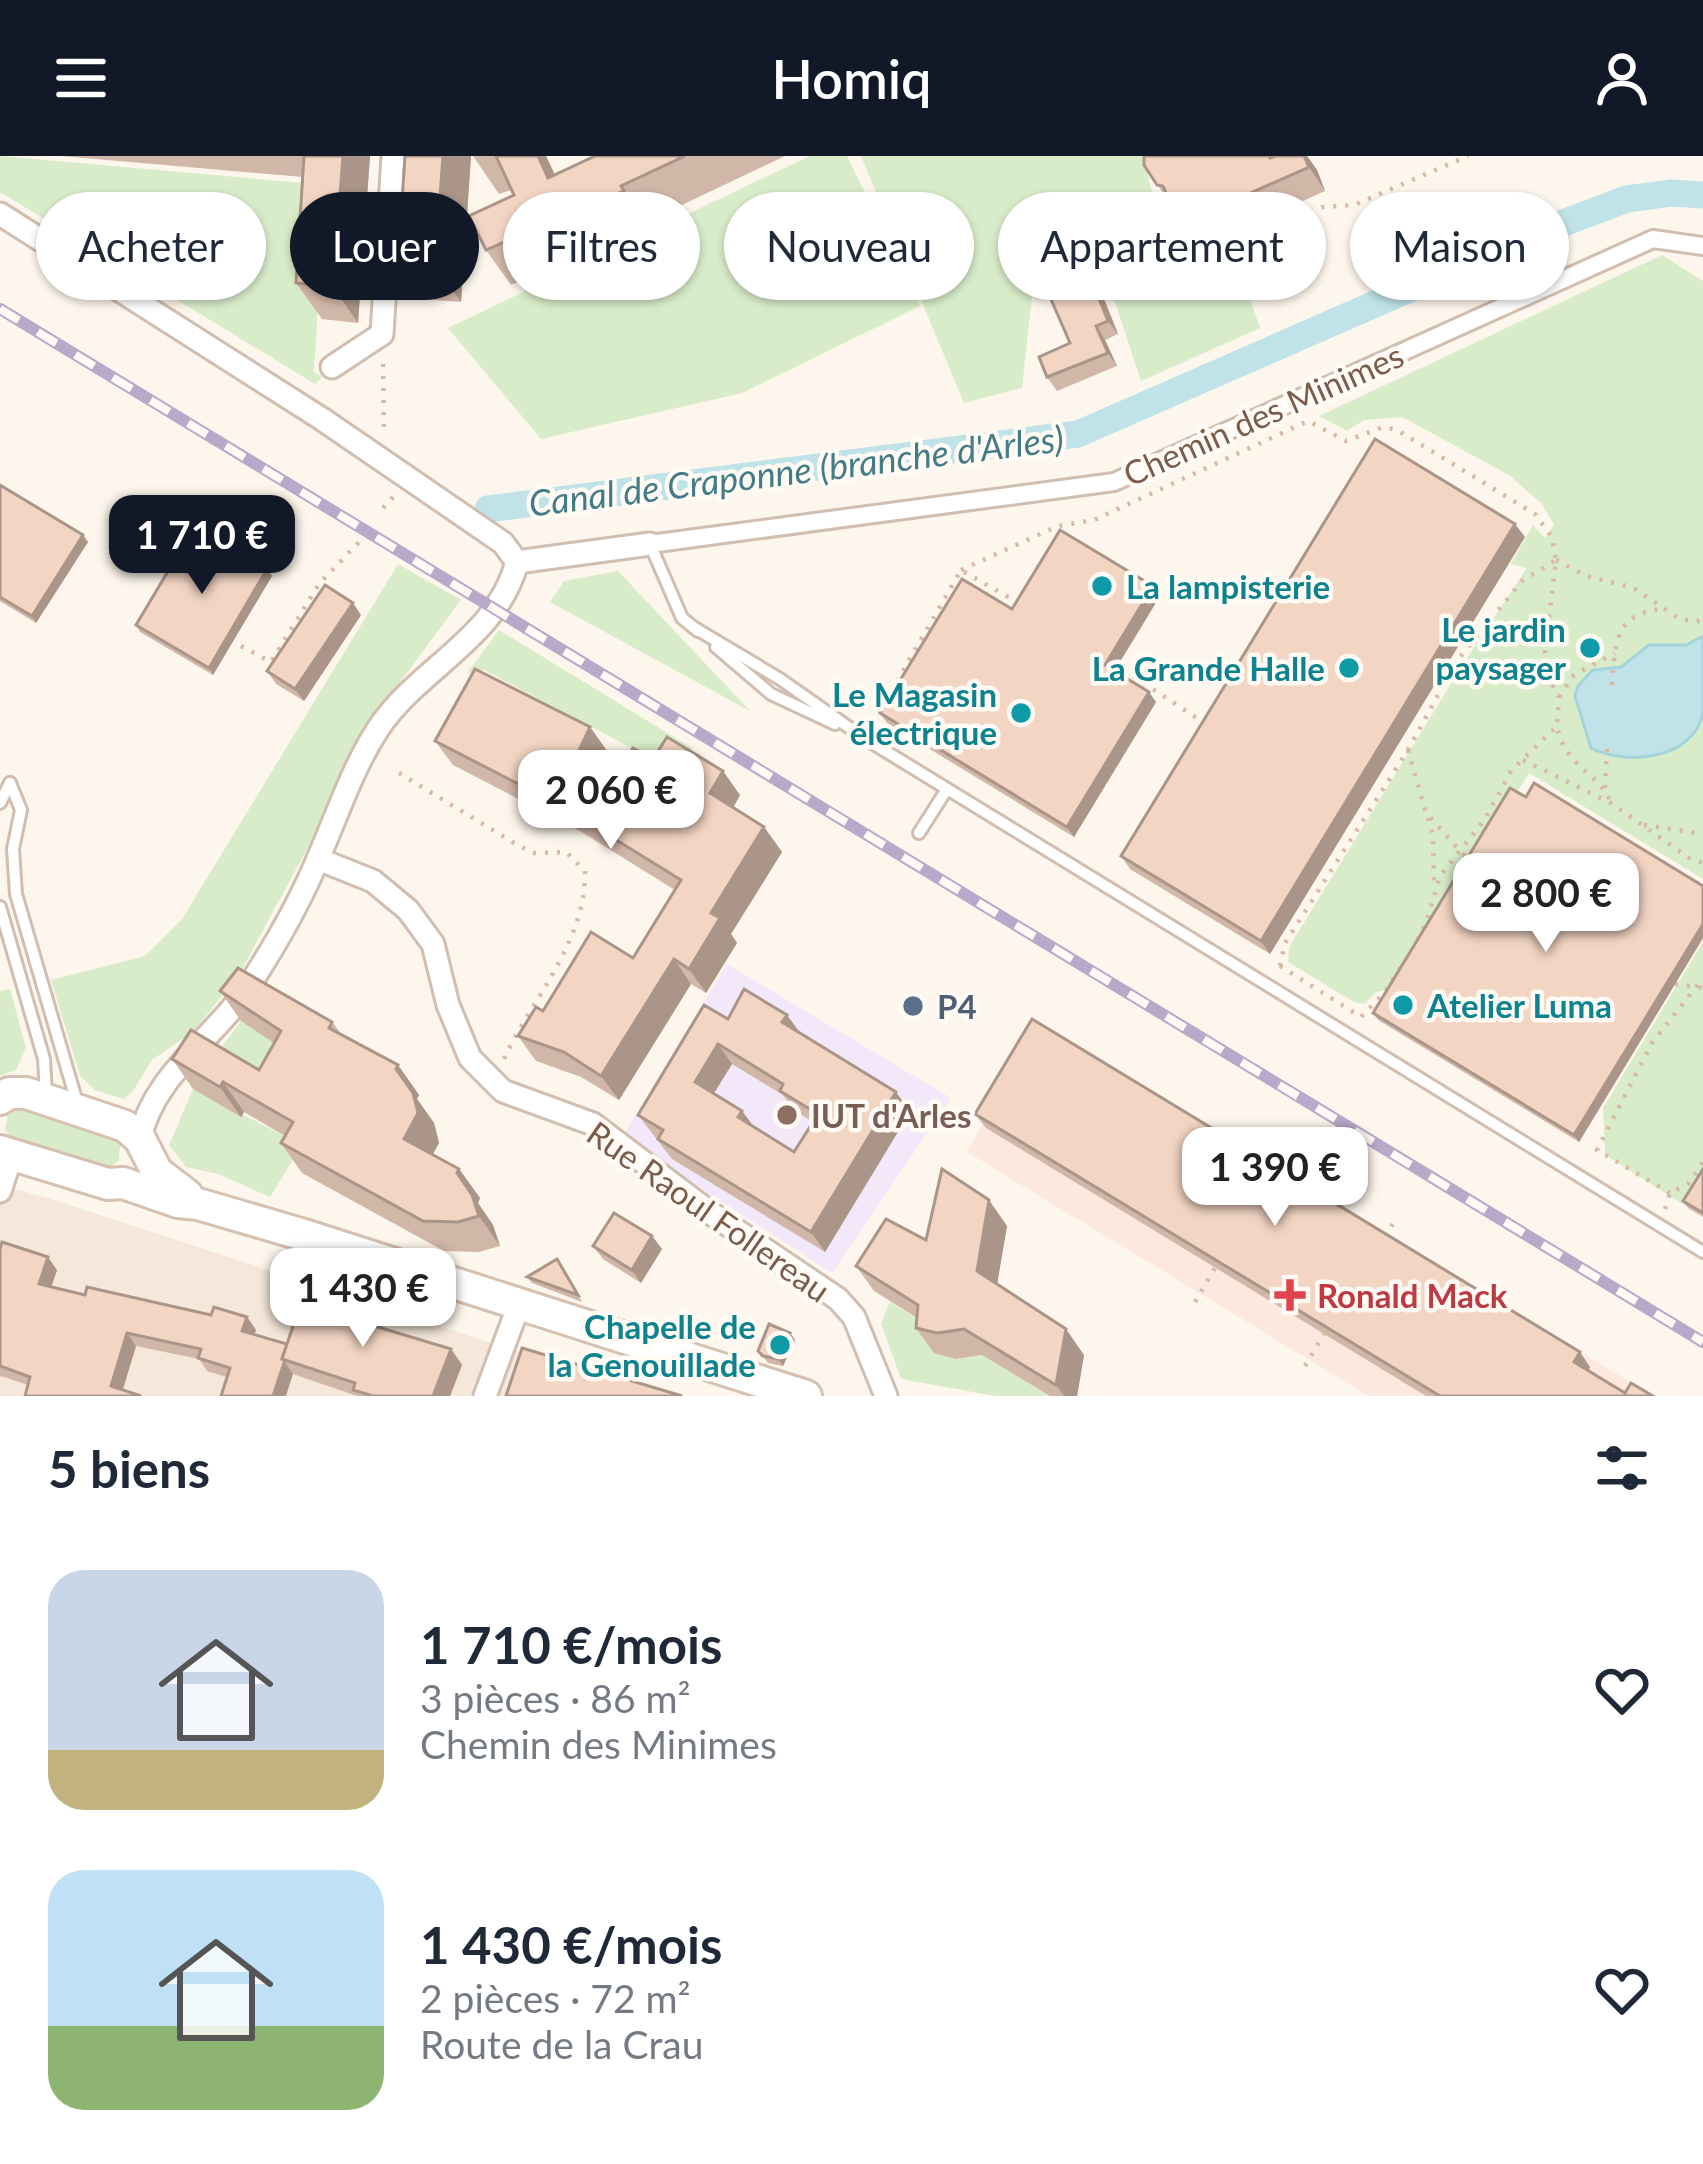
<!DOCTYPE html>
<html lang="fr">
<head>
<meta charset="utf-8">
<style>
  :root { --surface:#fff; --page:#f2f2f3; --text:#1f2937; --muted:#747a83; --accent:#111827 }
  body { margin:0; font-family:Lato,sans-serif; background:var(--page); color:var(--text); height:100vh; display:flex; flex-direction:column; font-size:45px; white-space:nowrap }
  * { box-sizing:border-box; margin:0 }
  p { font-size:39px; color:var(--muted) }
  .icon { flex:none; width:66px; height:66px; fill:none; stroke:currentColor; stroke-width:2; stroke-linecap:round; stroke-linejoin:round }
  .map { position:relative; height:1240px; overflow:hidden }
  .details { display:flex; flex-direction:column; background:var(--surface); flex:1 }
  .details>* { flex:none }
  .guide { position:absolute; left:36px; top:36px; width:1632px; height:108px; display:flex; gap:24px }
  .price { position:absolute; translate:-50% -102px; padding:0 27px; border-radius:24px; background:#fff; color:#222; font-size:39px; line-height:78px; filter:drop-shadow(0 3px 6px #0008) }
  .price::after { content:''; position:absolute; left:50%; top:72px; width:36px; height:27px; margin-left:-18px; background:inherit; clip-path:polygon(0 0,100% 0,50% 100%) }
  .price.on { background:var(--accent); color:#fff }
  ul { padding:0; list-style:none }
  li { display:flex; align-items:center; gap:36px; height:300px; padding:0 48px }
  li span { display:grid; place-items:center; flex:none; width:336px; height:240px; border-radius:36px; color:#555 }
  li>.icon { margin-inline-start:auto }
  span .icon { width:144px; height:144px; fill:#fffc; stroke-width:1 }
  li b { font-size:51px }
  h2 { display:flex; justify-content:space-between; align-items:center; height:144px; padding:0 48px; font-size:51px }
  .pill { padding:0 42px; border-radius:54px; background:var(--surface); box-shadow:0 3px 9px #0004; font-size:42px; line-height:108px }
  .pill.on { background:var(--accent); color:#fff }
  header { display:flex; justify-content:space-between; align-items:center; height:156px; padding:0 48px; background:var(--accent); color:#fff; font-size:54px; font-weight:600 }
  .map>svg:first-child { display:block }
  .residential { fill:#f5e8da }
  .commercial { fill:#fde8e0 }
  .education { fill:#f3e8fa }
  .green { fill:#d8ecc9 }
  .water { fill:#bfe3e8; stroke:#a5d3da; stroke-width:3 }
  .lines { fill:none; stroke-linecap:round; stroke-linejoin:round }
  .canal { stroke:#bfe3e8; stroke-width:27 }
  .service-casing { stroke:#d1beb0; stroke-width:16 }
  .pedestrian-casing { stroke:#d1beb0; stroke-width:22 }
  .minor-casing { stroke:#d1beb0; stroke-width:27 }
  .secondary-casing { stroke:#d6c0b0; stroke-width:36 }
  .path { stroke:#d9b8a5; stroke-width:4.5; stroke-dasharray:3 9; stroke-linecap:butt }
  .service { stroke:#fff; stroke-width:10 }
  .pedestrian { stroke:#fff; stroke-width:16 }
  .minor { stroke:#fff; stroke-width:21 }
  .secondary { stroke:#fff; stroke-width:30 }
  .rail-casing { stroke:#b9a8c9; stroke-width:12 }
  .rail { stroke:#fffaf3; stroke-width:8; stroke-dasharray:22; stroke-linecap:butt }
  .wall { fill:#d1b7a8; fill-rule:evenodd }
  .shaded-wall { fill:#aa9588 }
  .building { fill:#f3d5c3; stroke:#aa9588; stroke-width:3; fill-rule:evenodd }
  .culture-dot { fill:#0f9aa8; stroke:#fffaf3; stroke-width:4.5 }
  .service-dot { fill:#5c6f8a; stroke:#fffaf3; stroke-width:4.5 }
  .education-dot { fill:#8d6e63; stroke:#fffaf3; stroke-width:4.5 }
  .health-dot { fill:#e0444e; stroke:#fffaf3; stroke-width:4.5 }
  .labels { text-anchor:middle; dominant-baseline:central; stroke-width:9; stroke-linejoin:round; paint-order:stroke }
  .street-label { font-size:33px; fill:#7a5c4d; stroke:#fffaf3 }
  .culture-label { font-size:33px; font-weight:bold; fill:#0d838f; stroke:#fffaf3; text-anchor:end }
  .service-label { font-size:33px; font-weight:bold; fill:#4e5e75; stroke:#fffaf3; text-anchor:start }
  .education-label { font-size:33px; font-weight:bold; fill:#785e54; stroke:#fffaf3; text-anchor:start }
  .health-label { font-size:33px; font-weight:bold; fill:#be3a42; stroke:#fffaf3; text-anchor:start }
  .water-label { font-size:36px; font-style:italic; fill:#437c86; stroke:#fffaf3 }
</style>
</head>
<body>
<header><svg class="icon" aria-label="menu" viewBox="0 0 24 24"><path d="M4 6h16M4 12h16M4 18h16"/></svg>Homiq<svg class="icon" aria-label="person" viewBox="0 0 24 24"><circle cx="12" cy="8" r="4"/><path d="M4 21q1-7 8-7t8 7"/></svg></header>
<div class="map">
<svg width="1703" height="1240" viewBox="0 0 1703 1240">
  <rect width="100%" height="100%" fill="#fdf6ec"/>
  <polygon class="residential" points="0,1029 48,1042 653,1240 0,1240"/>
  <polygon class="commercial" points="1042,867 1653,1240 1369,1240 967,996"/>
  <polygon class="education" points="727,808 951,942 832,1117 670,1013 625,976"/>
  <g class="green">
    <polygon points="0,0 325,29 314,216 322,221 315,228 0,36"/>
    <polygon points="810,0 847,0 920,150 742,237 541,283 448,172"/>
    <path d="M861 0H1143C1148 13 1148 26 1153 38 1163 67 1203 89 1232 90L1260 172 1141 225 1099 98 1033 131 1022 232 964 247Z"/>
    <polygon points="1662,99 1703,125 1703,723 1529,617 1395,833 1376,836 1365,848 1354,846 1288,806 1289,791 1463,508 1527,412 1511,408 1533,369 1545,382 1554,369 1541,347 1509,319 1402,261 1364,264 1347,275 1319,260"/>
    <polygon points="398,408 461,444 389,541 240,817 194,875 152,904 133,935 123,943 95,934 80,920 51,824 145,800 182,763"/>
    <polygon points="618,415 750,555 550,446 564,425"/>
    <polygon points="499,474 692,592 684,605 647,600 484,514 467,517"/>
    <polygon points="1703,786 1703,1022 1686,1050 1605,999 1603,952"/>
    <polygon points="10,833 26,892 16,914 0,920 0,835"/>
    <polygon points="241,865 324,918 309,947 212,904"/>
    <polygon points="193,933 302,989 270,1041 218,1018 186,1011 169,989"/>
    <polygon points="19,948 112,978 120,990 119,1004 112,1010 99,1011 9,981 5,972 9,953"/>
    <polygon points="890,1146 936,1174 955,1203 982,1199 1050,1240 995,1240 901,1223 881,1167"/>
  </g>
  <path class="water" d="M1703 480C1703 504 1703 533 1703 557 1693 604 1626 610 1591 592L1575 540 1578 530 1593 514 1621 511 1649 489H1686Z"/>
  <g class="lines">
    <polyline class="canal" points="488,353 1078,278 1542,75 1627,43 1671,37 1703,39"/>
    <g class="service-casing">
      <g id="service">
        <polyline points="650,388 682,462 698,475"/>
        <polyline points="693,471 780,523 864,582 1703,1096"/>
        <polyline points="716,491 771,538 835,568"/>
        <polyline points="10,627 21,654 13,693 16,738 78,950"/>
        <polyline points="0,647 10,627"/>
        <polyline points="919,677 947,633"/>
        <polyline points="0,751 44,903 46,938"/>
      </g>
    </g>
    <g class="pedestrian-casing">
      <polyline id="pedestrian" points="650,388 1114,326 1653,83 1703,90"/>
    </g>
    <g class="minor-casing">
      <g id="minor">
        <polyline points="0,58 322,263 503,387 517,406"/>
        <polyline points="332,211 382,178 393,0"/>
        <polyline points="517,406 650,388"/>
        <polyline points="318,703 373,725 408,754 433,788 448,849 470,902 503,935 593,968 712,1058 838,1143 854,1161 886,1240"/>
        <path d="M140 983C153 918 216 882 250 828 276 788 302 742 320 698 338 657 353 611 378 573 418 512 497 483 517 406"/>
        <polyline points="0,1035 11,1001"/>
        <polyline points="485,1240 520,1146"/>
      </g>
    </g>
    <g class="secondary-casing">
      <g id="secondary">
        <polyline points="0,943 9,937 26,937 125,970 140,983 157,1016 187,1039"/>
        <polyline points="0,995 108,1028 123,1027 178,1046 198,1048 304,1079 806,1240"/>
      </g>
    </g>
    <g class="path">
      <polyline points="1258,66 1263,74 1323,51 1354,49 1468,0"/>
      <polyline points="383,208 384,274"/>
      <polyline points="383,352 393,341"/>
      <polyline points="1556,404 1586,420 1634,432 1678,462 1695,466 1703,463"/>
      <polyline points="961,414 1058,370 1094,364 1308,265 1346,285 1383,271 1397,274 1535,358 1552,381 1556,404 1545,496 1547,518 1559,541 1557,570"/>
      <polyline points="241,490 271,506 319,428 361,384"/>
      <polyline points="1113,507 1203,566"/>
      <path d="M1612 529C1615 488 1614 458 1661 453"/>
      <polyline points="1559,541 1574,519 1615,497"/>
      <polyline points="873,567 961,414 1017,446"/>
      <polyline points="1408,594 1426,657 1470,706"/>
      <polyline points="1523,604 1611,647 1689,702 1703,707"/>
      <path d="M399 617 519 690 534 697 566 696 585 715C586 787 532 842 503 905"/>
      <polyline points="1605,632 1607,591"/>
      <polyline points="1428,662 1433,680 1434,728"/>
      <polyline points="1644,669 1703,678"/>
      <path d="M1280 810 1361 861 1385 836 1414 791 1426 767 1440 720 1485 663 1511 615 1557 570C1565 612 1598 615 1611 647"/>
      <polyline points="1280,810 1285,787 1408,594 1456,506 1522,425 1556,404"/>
      <polyline points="1675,828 1703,832"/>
      <polyline points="1670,1037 1597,994 1652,887 1703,822"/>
      <polyline points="1665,1053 1670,1037 1689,1027 1703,1006"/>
      <polyline points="1385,1081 1395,1064"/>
      <polyline points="1195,1146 1215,1112"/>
      <polyline points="1495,1149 1505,1134"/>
      <polyline points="1305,1210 1324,1178"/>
    </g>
    <use href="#service" class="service"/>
    <use href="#pedestrian" class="pedestrian"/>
    <use href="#minor" class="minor"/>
    <use href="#secondary" class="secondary"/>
    <g class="rail-casing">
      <polyline id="rail" points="0,153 1703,1186"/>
    </g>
    <use href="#rail" class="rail"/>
  </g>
  <g class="wall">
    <polygon points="61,0 370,0 358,167 322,163 296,127 303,21"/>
    <polygon points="405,0 471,0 461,146 423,143 398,107"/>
    <polygon points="473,0 546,0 555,19 595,0 785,0 646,66 649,71 511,129 486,94 514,39 512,34 499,38"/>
    <polygon points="1144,0 1307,0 1317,14 1325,35 1216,84 1202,64 1193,67 1184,64 1177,53 1174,53 1144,9"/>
    <polygon points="1092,113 1118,178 1105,184 1117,210 1057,235 1047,221 1070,187"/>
    <polygon points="0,329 88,386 36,467 0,445"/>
    <polygon points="1525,381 1270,798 1130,713 1121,700"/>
    <polygon points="267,413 272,420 213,519 140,476 136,469"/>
    <polygon points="1153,430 1160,440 1114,515 1156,546 1074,681 887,567 880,557 1012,453"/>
    <polygon points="361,459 304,545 276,528 267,515"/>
    <polygon points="590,571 607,595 596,619 611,626 653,603 740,639 733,652 764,671 782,696 731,778 737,787 706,837 691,828 619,944 581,921 536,905 518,880 543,855 633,802 675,734 580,675 453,609 435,585"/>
    <polygon points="1526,641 1703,730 1703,782 1579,986 1378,864 1373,857"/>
    <polygon points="220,835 332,866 342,879 398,909 419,939 417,943 434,967 439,987 433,998 459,1013 480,1042 478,1047 493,1069 500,1090 479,1096 444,1095 302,1017 281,987 285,980 244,956 241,961 193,933 172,903 259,914 274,887 241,865"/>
    <path d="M787 859 800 878 896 936 910 956 825 1096 672 1003 638 959 728 863ZM732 908 783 939 794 954 813 966 794 996 754 971 742 955 714 937Z"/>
    <polygon points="975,958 1590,1211 1588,1215 1625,1237 1653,1240 1426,1240 986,972"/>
    <polygon points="1703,1013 1703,1061 1688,1052 1683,1045"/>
    <polygon points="1007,1070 997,1128 1084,1199 1077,1240 1050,1240 982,1199 955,1203 934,1197 916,1172 917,1162 874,1135 856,1110 926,1084"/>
    <polygon points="652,1080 662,1093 641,1127 603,1103 593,1090"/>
    <polygon points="0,1093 57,1114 51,1131 85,1139 211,1159 247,1161 256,1174 254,1178 287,1188 383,1172 451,1193 462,1209 450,1240 357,1240 293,1218 227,1221 207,1215 199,1203 136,1190 122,1234 28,1229 1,1220 0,1221"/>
    <polygon points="562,1110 582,1146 532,1127 527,1121"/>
    <polygon points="790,1177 795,1184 783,1210 768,1207 763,1200"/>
  </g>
  <g class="shaded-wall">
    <polygon points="343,0 370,0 358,167 333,131"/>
    <polygon points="443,0 471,0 461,146 435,110"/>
    <polygon points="538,0 546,0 573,58 548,22"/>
    <polygon points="1304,0 1307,0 1317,14 1325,35 1309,11"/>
    <polygon points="1082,100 1092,113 1118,178 1108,165"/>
    <polygon points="1096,170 1105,184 1117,210 1108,197"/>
    <polygon points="1515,368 1525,381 1270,798 1261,785"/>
    <polygon points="83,379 88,386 36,467 32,460"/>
    <polygon points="267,413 272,420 213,519 209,512"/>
    <polygon points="1153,430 1160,440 1112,519 1105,509"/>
    <polygon points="353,447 361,459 304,545 295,533"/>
    <polygon points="1149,536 1156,546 1074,681 1067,671"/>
    <polygon points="590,571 607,595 590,631 573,607"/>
    <polygon points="723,615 740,639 727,662 710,637"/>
    <polygon points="764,671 782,696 731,778 737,787 706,837 689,813 711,757"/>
    <polygon points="1703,768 1703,782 1579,986 1574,979"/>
    <polygon points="674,803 691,828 619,944 601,920"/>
    <polygon points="787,859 801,878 782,866"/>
    <polygon points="718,888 732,908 709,945 695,926"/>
    <polygon points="398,909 419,939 417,943 434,967 439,987 425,1012 404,983 396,913"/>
    <polygon points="223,926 244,956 241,961 220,931"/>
    <polygon points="896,936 910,956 825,1096 811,1076"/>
    <polygon points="742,955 756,974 738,961"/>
    <polygon points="459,1013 480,1042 478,1047 493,1069 500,1090 479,1060 457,1017"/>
    <polygon points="989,1044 1007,1070 995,1140 977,1115"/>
    <polygon points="652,1080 662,1093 641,1127 632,1114"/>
    <polygon points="48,1101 57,1114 48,1141 39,1128"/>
    <polygon points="372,1156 383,1172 379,1184 368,1168"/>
    <polygon points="247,1161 256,1174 251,1188 242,1175"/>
    <polygon points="1066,1173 1084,1199 1077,1240 1064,1240 1056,1229"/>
    <polygon points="127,1177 136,1190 121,1240 111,1230"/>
    <polygon points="790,1177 795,1184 783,1210 778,1203"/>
    <polygon points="451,1193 462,1209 450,1240 433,1240"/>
    <polygon points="1580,1196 1590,1211 1584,1221 1574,1206"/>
    <polygon points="284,1205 293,1218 286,1240 273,1240"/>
  </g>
  <g class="building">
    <polygon points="304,0 343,0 333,131 296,127"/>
    <polygon points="405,0 443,0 435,110 398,107"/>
    <polygon points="496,0 538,0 548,22 595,0 685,0 621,30 624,35 486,94 469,60 514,39"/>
    <polygon points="1144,0 1269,0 1270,2 1276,0 1304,0 1309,11 1199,60 1190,38 1177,44 1168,41 1163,30 1157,29 1144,9"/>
    <polygon points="1082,100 1108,165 1096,170 1108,197 1047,221 1039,201 1070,187 1040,118"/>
    <polygon points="1375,283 1515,368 1261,785 1121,700"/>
    <polygon points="0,329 83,379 32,460 0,441"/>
    <polygon points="195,370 267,413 209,512 136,469"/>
    <polygon points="1060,374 1153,430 1105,509 1149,536 1067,671 880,557 962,423 1012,453"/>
    <polygon points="325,429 353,447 295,533 267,515"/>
    <polygon points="475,513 590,571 573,607 611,626 633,592 653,603 667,581 723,615 710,637 764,671 711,757 720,762 689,813 674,803 601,920 564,896 518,880 536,851 543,855 591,776 633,802 681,724 563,651 435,585"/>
    <polygon points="1534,627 1703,730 1703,768 1574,979 1373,857 1510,632 1526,641"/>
    <polygon points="238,812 332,866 329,872 398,909 396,913 413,937 418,957 404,983 459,1013 457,1017 472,1039 479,1060 458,1066 423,1065 281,987 293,966 223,926 220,931 172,903 191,874 259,914 281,875 220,835"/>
    <path d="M744 833 787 859 782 866 896 936 811 1076 658 983 663 974 638 959 704 849 728 863ZM718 888 783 928 780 935 818 958 794 996 738 961 742 955 695 926Z"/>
    <polygon points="1032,863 1580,1196 1574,1206 1625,1237 1631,1227 1653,1240 1440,1240 975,958"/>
    <polygon points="942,1013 989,1044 977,1115 1066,1173 1056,1229 964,1173 937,1177 916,1172 918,1149 856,1110 886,1063 926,1084"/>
    <polygon points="1703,1013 1703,1057 1683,1045"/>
    <polygon points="614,1057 652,1080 632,1114 593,1090"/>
    <polygon points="2,1086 48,1101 39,1128 85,1139 87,1131 211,1159 214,1151 247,1161 242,1175 287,1188 282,1203 285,1204 273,1240 221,1240 230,1212 198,1202 201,1193 127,1177 111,1230 141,1240 25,1240 30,1221 0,1210 0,1093"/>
    <polygon points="557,1103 578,1139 527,1121"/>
    <polygon points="305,1134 372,1156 368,1168 451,1193 433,1240 373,1240 353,1234 355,1227 282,1203"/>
    <polygon points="769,1168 790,1177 778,1203 763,1200 758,1195"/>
    <polygon points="522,1192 682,1240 506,1240"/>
  </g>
  <g class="culture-dot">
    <circle cx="1102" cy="430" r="12"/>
    <circle cx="1590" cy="492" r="12"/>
    <circle cx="1349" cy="512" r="12"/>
    <circle cx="1021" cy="557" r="12"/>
    <circle cx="1403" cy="849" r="12"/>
    <circle cx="780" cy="1189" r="12"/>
  </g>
  <circle class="service-dot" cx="913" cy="850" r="12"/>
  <circle class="education-dot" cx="787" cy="959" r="12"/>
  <path class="health-dot" d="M1284 1121h12v12h12v12h-12v12h-12v-12h-12v-12h12z"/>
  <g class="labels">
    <g class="street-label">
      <text transform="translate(1263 258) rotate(-24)">Chemin des Minimes</text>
      <text transform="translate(709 1055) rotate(35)">Rue Raoul Follereau</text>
    </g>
    <g class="culture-label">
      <text x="1126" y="430" text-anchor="start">La lampisterie</text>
      <text x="1566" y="473">Le jardin<tspan x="1566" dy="38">paysager</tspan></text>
      <text x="1325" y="512">La Grande Halle</text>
      <text x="997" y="538">Le Magasin<tspan x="997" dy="38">électrique</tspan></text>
      <text x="1427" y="849" text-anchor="start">Atelier Luma</text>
      <text x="756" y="1170">Chapelle de<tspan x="756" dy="38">la Genouillade</tspan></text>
    </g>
    <g class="service-label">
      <text x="937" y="850">P4</text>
    </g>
    <g class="education-label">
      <text x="811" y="959">IUT d'Arles</text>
    </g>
    <g class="health-label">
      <text x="1317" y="1139">Ronald Mack</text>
    </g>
    <g class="water-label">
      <text transform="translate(796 314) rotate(-7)">Canal de Craponne (branche d'Arles)</text>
    </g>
  </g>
</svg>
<b class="price on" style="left:202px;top:441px">1 710 €</b>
<b class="price" style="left:611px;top:696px">2 060 €</b>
<b class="price" style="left:1546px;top:799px">2 800 €</b>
<b class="price" style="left:1275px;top:1073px">1 390 €</b>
<b class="price" style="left:363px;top:1194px">1 430 €</b>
<div class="guide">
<a class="pill">Acheter</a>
<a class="pill on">Louer</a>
<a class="pill">Filtres</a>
<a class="pill">Nouveau</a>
<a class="pill">Appartement</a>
<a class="pill">Maison</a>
</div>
</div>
<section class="details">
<h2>5 biens<svg class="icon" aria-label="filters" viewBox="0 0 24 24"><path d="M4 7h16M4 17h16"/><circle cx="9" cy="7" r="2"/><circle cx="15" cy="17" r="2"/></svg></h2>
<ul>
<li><span style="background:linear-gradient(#c9d6e8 75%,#c2b280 0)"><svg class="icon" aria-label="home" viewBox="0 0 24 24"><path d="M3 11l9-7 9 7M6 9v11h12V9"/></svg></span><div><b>1 710 €/mois</b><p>3 pièces · 86 m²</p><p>Chemin des Minimes</p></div><svg class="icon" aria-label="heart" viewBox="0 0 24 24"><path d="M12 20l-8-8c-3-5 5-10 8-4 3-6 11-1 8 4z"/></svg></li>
<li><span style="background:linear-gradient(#bfe0f5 65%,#8fb573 0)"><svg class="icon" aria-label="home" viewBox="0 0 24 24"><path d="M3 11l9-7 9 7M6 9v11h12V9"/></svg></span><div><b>1 430 €/mois</b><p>2 pièces · 72 m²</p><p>Route de la Crau</p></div><svg class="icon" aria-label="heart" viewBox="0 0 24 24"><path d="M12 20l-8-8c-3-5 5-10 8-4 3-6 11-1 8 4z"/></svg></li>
</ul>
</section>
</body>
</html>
